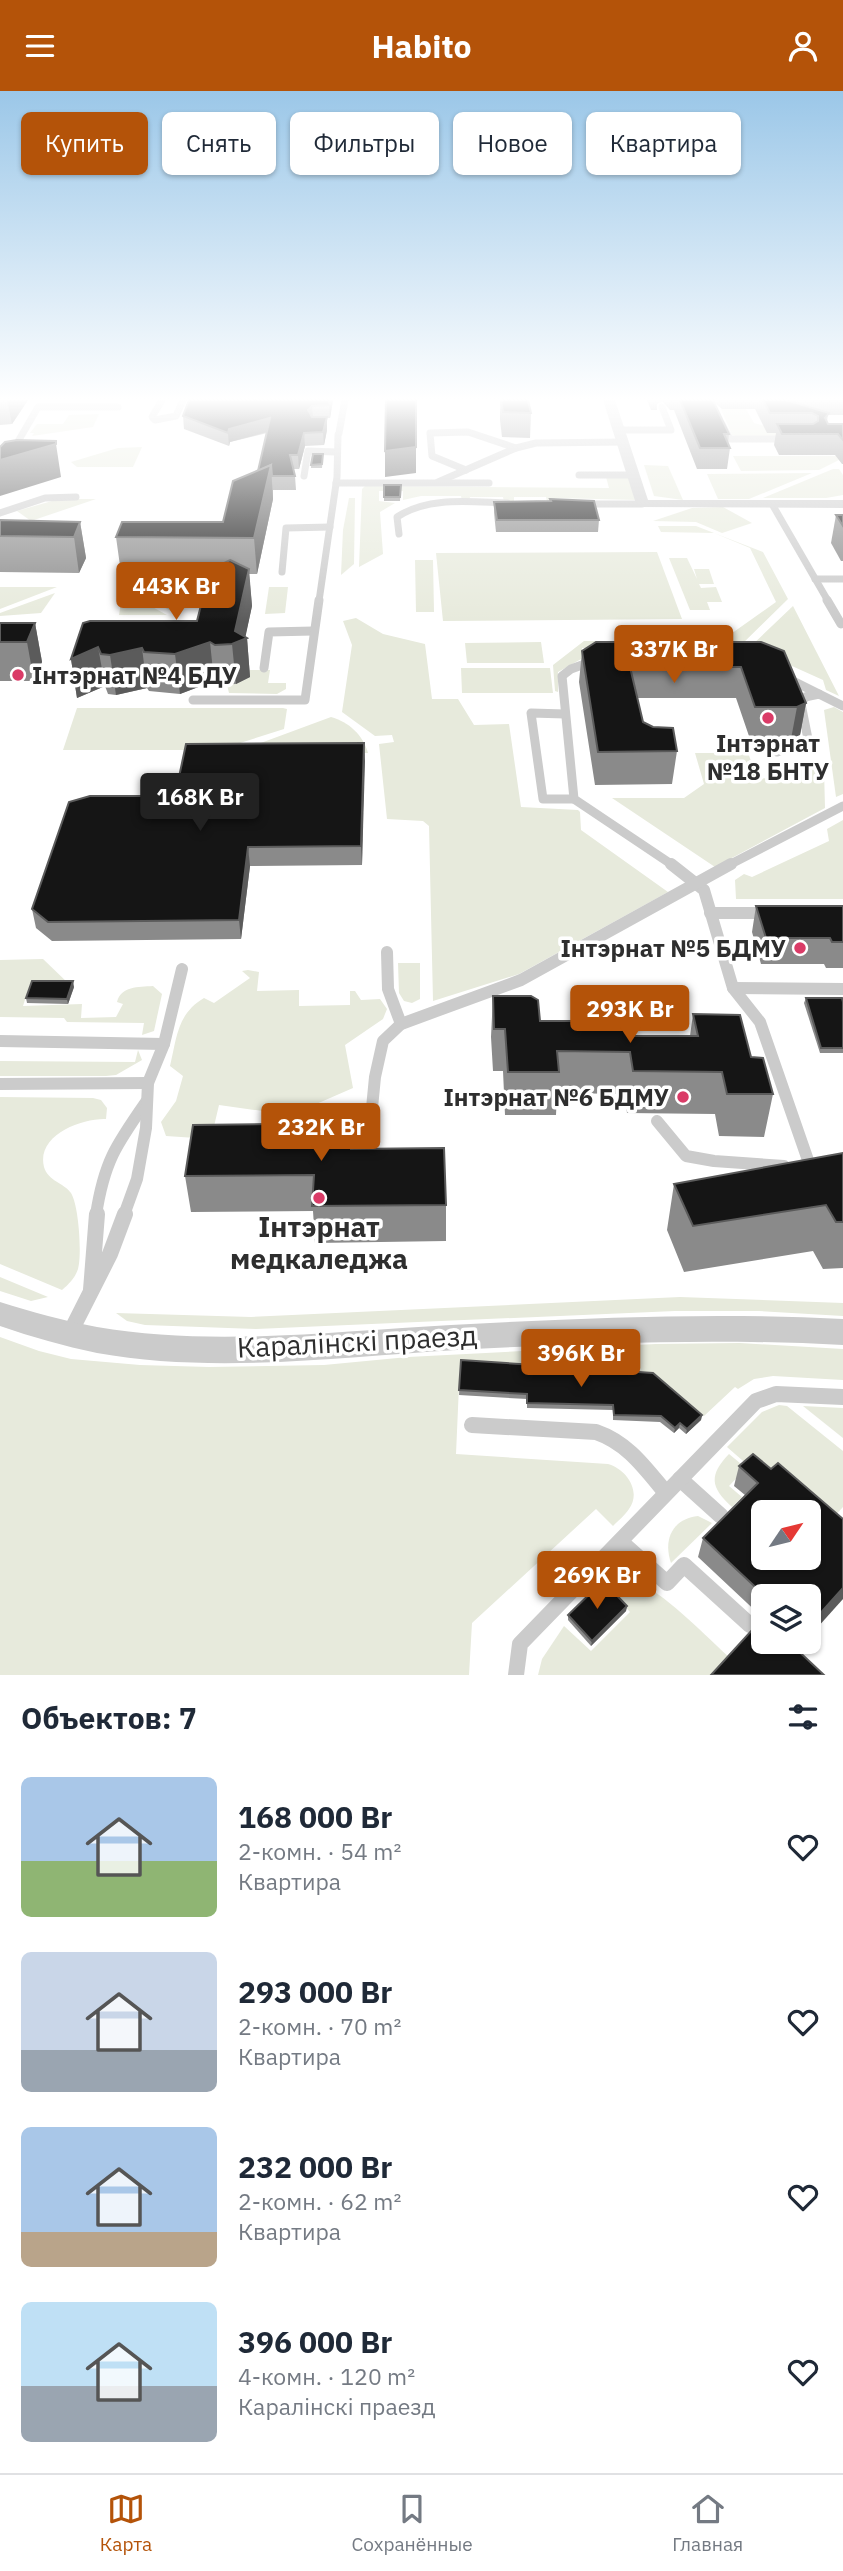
<!DOCTYPE html>
<html lang="ru">
<head>
<meta charset="utf-8">
<style>
  :root { --surface:#fff; --page:#f6f6f7; --text:#1f2937; --muted:#747a83; --line:#e0e1e3; --accent:#b45309 }
  body { margin:0; font-family:"IBM Plex Sans",sans-serif; background:var(--page); color:var(--text); height:100vh; display:flex; flex-direction:column; font-size:26px; white-space:nowrap }
  * { box-sizing:border-box; margin:0 }
  p { font-size:23px; color:var(--muted) }
  .icon { flex:none; width:38px; height:38px; fill:none; stroke:currentColor; stroke-width:2; stroke-linecap:round; stroke-linejoin:round }
  .map { position:relative; height:1584px; overflow:hidden }
  .panel { display:flex; flex-direction:column; background:var(--surface); flex:1 }
  .panel>* { flex:none }
  .banner { position:absolute; left:21px; top:21px; width:802px; height:63px; display:flex; gap:14px }
  .needle { width:46px; rotate:55deg }
  .controls { position:absolute; left:751px; top:1409px; display:grid; gap:14px }
  .controls a { display:grid; place-items:center; width:70px; height:70px; border-radius:10px; background:var(--surface); box-shadow:0 2px 5px #0004; font-size:35px }
  .price { position:absolute; translate:-50% -60px; padding:0 16px; border-radius:7px; background:var(--accent); color:#fff; font-size:23px; line-height:46px; filter:drop-shadow(0 2px 4px #0008) }
  .price::after { content:''; position:absolute; left:50%; top:42px; width:21px; height:16px; margin-left:-10px; background:inherit; clip-path:polygon(0 0,100% 0,50% 100%) }
  .price.current { background:#222; color:#fff }
  ul { padding:0; list-style:none }
  li { display:flex; align-items:center; gap:21px; height:175px; padding:0 21px }
  li span { display:grid; place-items:center; flex:none; width:196px; height:140px; border-radius:10px; color:#555 }
  li>.icon { margin-inline-start:auto }
  span .icon { width:84px; height:84px; fill:#fffc; stroke-width:1 }
  li b { font-size:30px }
  h2 { display:flex; justify-content:space-between; align-items:center; height:84px; padding:0 21px; font-size:30px }
  .chip { padding:0 24px; border-radius:10px; background:var(--surface); box-shadow:0 2px 5px #0004; font-size:24px; line-height:63px }
  .chip.current { background:var(--accent); color:#fff }
  header { display:flex; justify-content:space-between; align-items:center; height:91px; padding:0 21px; background:var(--accent); color:#fff; font-size:32px; font-weight:700 }
  .menu { display:flex; justify-content:space-around; align-items:center; height:98px; border-top:2px solid var(--line); background:var(--surface); font-size:19px; color:var(--muted) }
  .menu a { display:grid; justify-items:center; gap:4px }
  .menu .current { color:var(--accent) }
  .map>svg:first-child { display:block }
  .green { fill:#e7eadc }
  .lines { fill:none; stroke-linecap:round; stroke-linejoin:round }
  .service-far3 { stroke:#cbcbcb; stroke-width:7 }
  .service-far2 { stroke:#cbcbcb; stroke-width:9 }
  .service-far1 { stroke:#cbcbcb; stroke-width:12 }
  .service { stroke:#cbcbcb; stroke-width:16 }
  .minor { fill:#cbcbcb; fill-rule:evenodd }
  .wall { fill:#8a8a8a }
  .shaded-wall { fill:#5b5b5b }
  .building { fill:#151515; stroke:#5b5b5b; stroke-width:2; fill-rule:evenodd }
  .poi-dot { fill:#da3b67; stroke:#fff; stroke-width:2.5 }
  .labels { text-anchor:middle; dominant-baseline:central; stroke-width:7; stroke-linejoin:round; paint-order:stroke }
  .poi-label { font-size:24px; font-weight:bold; fill:#2e2e2e; stroke:#fff; text-anchor:end }
  .near-poi-label { font-size:28px; font-weight:bold; fill:#2e2e2e; stroke:#fff }
  .near-street-label { font-size:28px; fill:#2e2e2e; stroke:#fff }
</style>
</head>
<body>
<header><svg class="icon" aria-label="menu" viewBox="0 0 24 24"><path d="M4 6h16M4 12h16M4 18h16"/></svg>Habito<svg class="icon" aria-label="person" viewBox="0 0 24 24"><circle cx="12" cy="8" r="4"/><path d="M4 21q1-7 8-7t8 7"/></svg></header>
<div class="map">
<svg width="843" height="1584" viewBox="0 0 843 1584">
  <rect width="100%" height="100%" fill="#fff"/>
  <g class="green">
    <polygon points="721,318 746,318 754,332 807,346 736,345 732,344"/>
    <polygon points="99,323 93,336 32,345 34,342 30,342 37,333 63,333 69,324"/>
    <polygon points="142,356 133,376 77,376 71,371 118,357"/>
    <polygon points="733,365 837,365 839,369 819,379 741,380"/>
    <polygon points="644,374 668,375 683,409 654,405"/>
    <polygon points="833,378 839,378 843,384 843,404 826,407 763,407"/>
    <polygon points="812,382 749,408 718,408 707,383"/>
    <polygon points="630,385 638,409 555,407 555,411 547,411 546,406 514,406 514,411 504,411 503,406 470,406 469,410 462,410 461,405 421,405 403,409 403,400 379,400 379,410 395,412 380,421 383,463 359,476 362,398 365,395 609,397 606,386"/>
    <polygon points="349,407 355,407 354,473 341,484 343,439"/>
    <polygon points="59,408 96,408 31,430 17,420"/>
    <polygon points="723,416 752,432 722,442 696,431 653,430 692,417"/>
    <polygon points="658,435 696,435 763,461 788,508 737,558 582,557 583,567 558,581 558,601 555,600 553,574 584,550 721,550 776,511 750,457 714,442 661,441"/>
    <polygon points="657,461 682,528 443,530 436,462"/>
    <polygon points="669,467 687,467 697,488 694,478 709,478 714,493 699,493 701,497 716,496 722,511 707,511 710,519 690,519"/>
    <polygon points="415,469 433,469 434,521 416,521"/>
    <polygon points="0,496 57,496 0,518"/>
    <polygon points="127,496 178,496 171,520"/>
    <polygon points="269,496 288,496 285,522 265,523"/>
    <polygon points="123,500 167,524 119,524"/>
    <polygon points="55,502 41,522 0,525 0,522"/>
    <polygon points="793,515 839,605 826,599 823,589 750,556"/>
    <polygon points="356,527 383,543 425,553 432,608 458,608 474,634 509,633 521,716 578,719 580,721 581,739 668,801 519,883 433,910 429,735 423,730 387,728 379,653 394,651 392,644 375,645 342,621 352,554 343,530"/>
    <polygon points="541,551 544,572 467,572 465,552"/>
    <polygon points="461,577 550,577 553,602 462,602"/>
    <polygon points="238,579 270,579 268,592 286,592 286,598 277,603 229,602 227,594 236,593"/>
    <polygon points="834,616 843,621 843,703 836,706 824,619"/>
    <polygon points="77,617 283,617 287,618 284,638 218,659 63,659"/>
    <path d="M331 626C349 631 363 644 368 662H234Z"/>
    <polygon points="695,662 748,662 758,688 768,687 781,676 824,678 825,717 715,776 612,707 684,707 704,693"/>
    <polygon points="843,729 843,808 736,808 735,789 744,783 752,786 829,750 827,738"/>
    <path d="M43 868 69 893H30L23 915 82 913 81 927 116 926 123 913 117 911C121 895 138 896 153 895L162 903 154 940 142 944 144 932 67 931 64 927 0 926V869Z"/>
    <polygon points="398,872 420,872 420,908 412,912 404,910 399,902"/>
    <path d="M248 879 259 881 257 900 299 899V915L350 914V900H355L361 909 380 908 387 918 383 928 345 954 353 997 291 1024 219 1014 211 1048 166 1045 161 1031 176 1010 183 985 170 975C177 946 177 923 204 907L214 912 250 887 242 880Z"/>
    <polygon points="138,959 142,969 116,984 106,985 0,985 0,970 135,971"/>
    <path d="M0 1006 93 1007 101 1009 107 1017 106 1028C82 1027 36 1044 44 1076 48 1090 64 1092 71 1102 79 1115 82 1164 78 1178 75 1187 69 1193 62 1199L0 1173Z"/>
    <polygon points="0,1186 48,1206 31,1210 0,1200"/>
    <polygon points="680,1206 843,1212 843,1225 759,1220 675,1220 256,1238 145,1234 127,1230 116,1222 251,1226"/>
    <path d="M0 1246 39 1260 71 1268 140 1274 209 1276 324 1274 408 1266 656 1253 740 1252 843 1258V1289L773 1285 754 1288 738 1298 735 1296 704 1325 654 1283 460 1272 456 1363 608 1373C626 1378 642 1400 629 1418 625 1424 618 1430 613 1435L596 1418 472 1532 469 1584H0Z"/>
    <polygon points="779,1314 787,1315 843,1360 843,1416 833,1427 765,1389 727,1356 762,1321"/>
    <polygon points="803,1315 843,1317 843,1347"/>
    <path d="M729 1363 746 1377 729 1395 742 1406 732 1416C710 1396 709 1384 729 1363Z"/>
    <path d="M698 1425 712 1432 671 1472C663 1449 672 1428 698 1425Z"/>
    <path d="M627 1488C653 1490 708 1547 730 1567L715 1584H538L542 1568 564 1535 591 1560 630 1521 607 1496Z"/>
  </g>
  <g class="lines">
    <g class="service-far3">
      <polyline points="162,309 152,326 155,329 176,325 183,309"/>
      <polyline points="722,333 730,348 788,348"/>
      <polyline points="619,339 671,339 662,316"/>
      <polyline points="339,342 345,309"/>
      <polyline points="9,357 16,354 38,316 118,316"/>
      <polyline points="466,379 432,365 430,342 468,341 516,357"/>
      <polyline points="579,384 634,384"/>
      <polyline points="304,385 308,360 336,361"/>
      <polyline points="438,391 516,357 536,352 624,351"/>
      <polyline points="336,392 489,392"/>
      <polyline points="582,413 642,413"/>
      <polyline points="772,413 828,510"/>
      <polyline points="0,422 45,407 76,406"/>
      <path d="M399 443 397 426C429 405 470 411 507 412"/>
      <polyline points="282,481 286,437 330,436"/>
      <polyline points="815,488 843,488"/>
      <polyline points="319,510 337,386 338,344"/>
    </g>
    <g class="service-far2">
      <polyline points="827,509 841,533"/>
      <polyline points="593,570 571,578 562,585 574,708 674,775"/>
      <polyline points="264,577 269,541 313,540"/>
      <polyline points="787,587 819,603"/>
      <polyline points="193,609 305,609 319,509"/>
      <polyline points="565,623 531,622 543,708 574,708"/>
      <polyline points="777,661 808,648 801,613 805,606 819,603 843,615"/>
      <polyline points="727,775 843,715"/>
    </g>
    <g class="service-far1">
      <polyline points="671,773 704,799 733,897 760,931 810,1075 804,1075"/>
      <polyline points="710,822 767,822"/>
      <polyline points="387,861 388,898 401,933"/>
      <polyline points="733,897 843,898"/>
      <polyline points="0,950 164,953"/>
      <polyline points="0,993 148,992"/>
      <polyline points="657,1030 686,1065 714,1070 784,1075"/>
      <polyline points="341,1056 368,1058 375,986 383,950 401,933 521,889 731,773"/>
      <path d="M96 1124C104 1071 116 1054 146 1011"/>
      <polyline points="124,1124 137,1088 146,1037 148,992 164,953 182,878"/>
    </g>
    <g class="service">
      <polyline points="91,1199 97,1123"/>
      <polyline points="70,1242 110,1163 125,1123"/>
      <path d="M472 1334 596 1341C628 1352 645 1377 666 1402"/>
      <polyline points="680,1388 721,1425"/>
      <polyline points="621,1451 667,1492 684,1474 750,1534"/>
      <polyline points="516,1584 520,1553 756,1310 776,1303 843,1306"/>
    </g>
    <g class="minor">
      <polygon points="603,309 615,309 648,409 843,409 843,417 637,416"/>
      <path d="M0 1211C32 1221 64 1230 97 1236 213 1256 335 1240 451 1234 582 1227 712 1221 843 1228V1254C714 1247 586 1252 457 1259 339 1266 214 1283 97 1262 64 1255 32 1246 0 1235Z"/>
    </g>
  </g>
  <g class="wall">
    <polygon points="0,309 28,309 12,333 0,334"/>
    <polygon points="333,309 330,327 327,327 327,339 324,354 305,355 299,378 293,378 295,385 296,399 273,399 273,408 257,483 249,483 252,515 245,546 247,547 250,586 236,593 219,594 214,590 180,603 149,600 147,597 116,604 108,603 105,595 77,607 71,568 83,532 197,530 209,483 121,482 116,446 223,431 258,380 267,342 230,351 229,355 184,338 183,325"/>
    <polygon points="500,309 528,309 531,322 530,347 502,346 500,329"/>
    <polygon points="647,309 843,309 843,324 828,324 827,331 828,333 843,333 843,373 842,373 835,364 779,364 774,354 776,342 767,342 755,318 722,318 715,312 729,343 728,352 730,357 727,378 697,378 674,319 670,319 662,310 657,313 657,319 651,319"/>
    <polygon points="323,363 322,377 311,377 311,374"/>
    <polygon points="384,394 401,394 400,410 384,410"/>
    <polygon points="550,410 599,429 598,441 496,441 494,422 494,411"/>
    <polygon points="836,424 843,424 843,470 841,470 831,452"/>
    <polygon points="0,429 80,431 86,467 79,482 0,481"/>
    <polygon points="0,532 35,532 42,571 34,590 0,590"/>
    <polygon points="761,551 806,612 800,644 791,648 750,648 736,607 637,607 643,631 677,660 672,693 595,694 579,591 582,560"/>
    <polygon points="364,652 362,774 250,775 241,848 52,850 36,837 32,818 175,705"/>
    <polygon points="756,815 843,815 843,877 826,877 824,873 761,873 752,841"/>
    <polygon points="74,896 68,913 27,912 26,907"/>
    <polygon points="493,905 540,930 573,930 574,925 628,945 690,945 693,923 751,966 773,1003 764,1046 719,1045 715,1023 627,1022 625,1003 557,1002 556,1024 505,1024 503,980 493,980 491,946"/>
    <polygon points="806,907 843,911 843,962 820,962 804,912"/>
    <polygon points="353,1058 446,1114 446,1150 315,1152 313,1120 191,1121 185,1085"/>
    <polygon points="843,1062 843,1177 823,1178 813,1160 684,1181 667,1139 674,1093"/>
    <polygon points="461,1269 702,1324 701,1329 686,1343 679,1337 674,1342 660,1331 613,1329 613,1319 527,1317 527,1308 459,1304"/>
    <polygon points="739,1375 771,1378 808,1505 763,1505 763,1550 763,1527 698,1466 703,1447 745,1404 734,1395"/>
    <polygon points="627,1515 626,1520 591,1555 568,1529 568,1524"/>
  </g>
  <g class="shaded-wall">
    <polygon points="7,309 28,309 12,333"/>
    <polygon points="330,309 333,309 330,327 329,314"/>
    <polygon points="312,315 313,327 308,319"/>
    <polygon points="327,326 327,339 324,354 323,341"/>
    <polygon points="270,327 271,340 230,351 229,355 228,342 229,338"/>
    <polygon points="304,342 305,355 299,378 298,364"/>
    <polygon points="56,353 61,386 0,405 0,369"/>
    <polygon points="416,356 416,382 385,386 385,360"/>
    <polygon points="271,374 273,408 257,483 254,447"/>
    <polygon points="80,431 86,467 79,482 74,446"/>
    <polygon points="249,478 252,515 245,548 247,547 250,586 236,593 232,553"/>
    <polygon points="35,532 42,571 34,590 27,551"/>
    <polygon points="210,551 214,590 180,603 175,563"/>
    <polygon points="98,556 105,595 77,607 71,568"/>
    <polygon points="142,557 147,597 116,604 110,564"/>
    <polygon points="806,612 800,644 791,648 797,616"/>
    <polygon points="364,652 365,670 362,774 361,755"/>
    <polygon points="248,756 250,775 241,848 239,829"/>
    <polygon points="73,890 74,896 68,913 67,908"/>
    <polygon points="702,1324 701,1329 686,1343 687,1338"/>
    <polygon points="680,1332 679,1337 674,1342 675,1337"/>
    <polygon points="843,1497 843,1508 808,1547 808,1536"/>
    <polygon points="627,1515 626,1520 591,1555 592,1550"/>
    <polygon points="796,1550 805,1550 786,1573 792,1554"/>
  </g>
  <g class="building">
    <polygon points="189,309 330,309 329,314 312,315 308,319 312,326 327,326 323,341 304,342 298,364 290,364 295,385 272,385 271,374 258,380 270,327 229,338 228,342 183,325"/>
    <polygon points="386,309 416,309 416,356 385,360"/>
    <polygon points="501,309 528,309 531,322 503,321"/>
    <polygon points="680,309 713,309 729,343 724,343 730,357 700,357"/>
    <polygon points="763,309 786,309 829,322 825,327 828,333 843,333 843,349 838,343 782,343 777,333 813,333 818,330 818,325 812,322 770,322"/>
    <polygon points="17,349 56,350 56,353 0,369 0,356 5,351"/>
    <polygon points="313,363 323,363 322,373 311,374"/>
    <polygon points="271,374 254,447 116,446 122,431 223,431 233,390"/>
    <polygon points="384,394 401,394 400,406 384,406"/>
    <polygon points="550,408 594,410 599,429 497,429 494,411 551,410"/>
    <polygon points="836,424 843,424 843,435"/>
    <polygon points="0,429 80,431 74,446 0,445"/>
    <polygon points="230,469 249,478 235,540 247,547 232,553 215,554 210,551 175,563 144,561 142,557 110,564 101,563 98,556 71,568 83,532 90,530 197,530 210,479"/>
    <polygon points="0,532 35,532 27,551 0,551"/>
    <polygon points="596,551 761,551 784,560 806,612 797,616 755,616 741,576 630,576 643,631 653,636 673,637 677,660 598,661 582,560"/>
    <polygon points="364,652 361,755 248,756 239,829 48,831 32,818 69,711 90,705 175,705 186,653"/>
    <polygon points="756,815 843,815 843,851 832,851 830,847 766,847"/>
    <polygon points="32,890 73,890 67,908 26,907"/>
    <polygon points="493,905 531,905 538,909 540,930 575,930 574,925 624,925 628,945 698,945 693,923 740,924 751,966 763,967 773,1003 727,1003 722,981 633,980 630,961 557,960 559,981 508,981 505,938 494,938"/>
    <polygon points="806,907 842,907 843,911 843,957 821,957"/>
    <polygon points="352,1032 351,1058 444,1057 446,1114 312,1115 314,1084 185,1085 193,1034"/>
    <polygon points="843,1062 843,1131 836,1131 826,1114 693,1135 674,1093"/>
    <polygon points="461,1269 653,1282 702,1324 687,1338 680,1332 675,1337 661,1325 614,1324 613,1314 527,1312 527,1303 459,1299"/>
    <path d="M753 1363 771 1378 778 1372 843 1428V1497L808 1536V1505H765L703 1447 758 1392 739 1375ZM763 1421H808V1466H763Z"/>
    <polygon points="603,1490 627,1515 592,1550 568,1524"/>
    <polygon points="763,1527 763,1550 796,1550 792,1554 824,1584 711,1584"/>
  </g>
  <linearGradient id="sky" x2="0" y2="1"><stop stop-color="#9bc7e8"/><stop offset="0.58" stop-color="#fff"/><stop offset="1" stop-color="#fff" stop-opacity="0"/></linearGradient>
  <rect width="843" height="531" fill="url(#sky)"/>
  <g class="poi-dot">
    <circle cx="18" cy="584" r="7"/>
    <circle cx="768" cy="627" r="7"/>
    <circle cx="800" cy="857" r="7"/>
    <circle cx="683" cy="1006" r="7"/>
    <circle cx="319" cy="1107" r="7"/>
  </g>
  <g class="labels">
    <g class="poi-label">
      <text x="32" y="584" text-anchor="start">Інтэрнат №4 БДУ</text>
      <text x="768" y="652" text-anchor="middle">Інтэрнат<tspan x="768" dy="28">№18 БНТУ</tspan></text>
      <text x="786" y="857">Інтэрнат №5 БДМУ</text>
      <text x="669" y="1006">Інтэрнат №6 БДМУ</text>
    </g>
    <g class="near-poi-label">
      <text x="319" y="1135">Інтэрнат<tspan x="319" dy="32">медкаледжа</tspan></text>
    </g>
    <g class="near-street-label">
      <text transform="translate(357 1250) rotate(-3)">Каралінскі праезд</text>
    </g>
  </g>
</svg>
<div class="controls">
<a><svg class="needle" viewBox="-14 -14 28 28"><path d="M0-13l5 13h-10z" fill="#e53935"/><path d="M0 13l5-13h-10z" fill="#747a83"/></svg></a>
<a><svg class="icon" aria-label="layers" viewBox="0 0 24 24"><path d="M12 4l9 5-9 5-9-5zM3 14l9 5 9-5"/></svg></a>
</div>
<b class="price" style="left:176px;top:531px">443K Br</b>
<b class="price" style="left:674px;top:594px">337K Br</b>
<b class="price current" style="left:200px;top:742px">168K Br</b>
<b class="price" style="left:630px;top:954px">293K Br</b>
<b class="price" style="left:321px;top:1072px">232K Br</b>
<b class="price" style="left:581px;top:1298px">396K Br</b>
<b class="price" style="left:597px;top:1520px">269K Br</b>
<div class="banner">
<a class="chip current">Купить</a>
<a class="chip">Снять</a>
<a class="chip">Фильтры</a>
<a class="chip">Новое</a>
<a class="chip">Квартира</a>
</div>
</div>
<section class="panel">
<h2>Объектов: 7<svg class="icon" aria-label="filters" viewBox="0 0 24 24"><path d="M4 7h16M4 17h16"/><circle cx="9" cy="7" r="2"/><circle cx="15" cy="17" r="2"/></svg></h2>
<ul>
<li><span style="background:linear-gradient(#a9c7e8 60%,#8fb573 0)"><svg class="icon" aria-label="home" viewBox="0 0 24 24"><path d="M3 11l9-7 9 7M6 9v11h12V9"/></svg></span><div><b>168 000 Br</b><p>2-комн. · 54 m²</p><p>Квартира</p></div><svg class="icon" aria-label="heart" viewBox="0 0 24 24"><path d="M12 20l-8-8c-3-5 5-10 8-4 3-6 11-1 8 4z"/></svg></li>
<li><span style="background:linear-gradient(#c9d6e8 70%,#9aa5b1 0)"><svg class="icon" aria-label="home" viewBox="0 0 24 24"><path d="M3 11l9-7 9 7M6 9v11h12V9"/></svg></span><div><b>293 000 Br</b><p>2-комн. · 70 m²</p><p>Квартира</p></div><svg class="icon" aria-label="heart" viewBox="0 0 24 24"><path d="M12 20l-8-8c-3-5 5-10 8-4 3-6 11-1 8 4z"/></svg></li>
<li><span style="background:linear-gradient(#a9c7e8 75%,#b9a48a 0)"><svg class="icon" aria-label="home" viewBox="0 0 24 24"><path d="M3 11l9-7 9 7M6 9v11h12V9"/></svg></span><div><b>232 000 Br</b><p>2-комн. · 62 m²</p><p>Квартира</p></div><svg class="icon" aria-label="heart" viewBox="0 0 24 24"><path d="M12 20l-8-8c-3-5 5-10 8-4 3-6 11-1 8 4z"/></svg></li>
<li><span style="background:linear-gradient(#bfe0f5 60%,#9aa5b1 0)"><svg class="icon" aria-label="home" viewBox="0 0 24 24"><path d="M3 11l9-7 9 7M6 9v11h12V9"/></svg></span><div><b>396 000 Br</b><p>4-комн. · 120 m²</p><p>Каралінскі праезд</p></div><svg class="icon" aria-label="heart" viewBox="0 0 24 24"><path d="M12 20l-8-8c-3-5 5-10 8-4 3-6 11-1 8 4z"/></svg></li>
</ul>
</section>
<nav class="menu">
<a class="current"><svg class="icon" aria-label="map" viewBox="0 0 24 24"><path d="M3 6l6-2 6 2 6-2v14l-6 2-6-2-6 2zM9 4v14M15 6v14"/></svg>Карта</a>
<a><svg class="icon" aria-label="saved" viewBox="0 0 24 24"><path d="M7 4h10v16l-5-4-5 4z"/></svg>Сохранённые</a>
<a><svg class="icon" aria-label="home" viewBox="0 0 24 24"><path d="M3 11l9-7 9 7M6 9v11h12V9"/></svg>Главная</a>
</nav>
</body>
</html>
